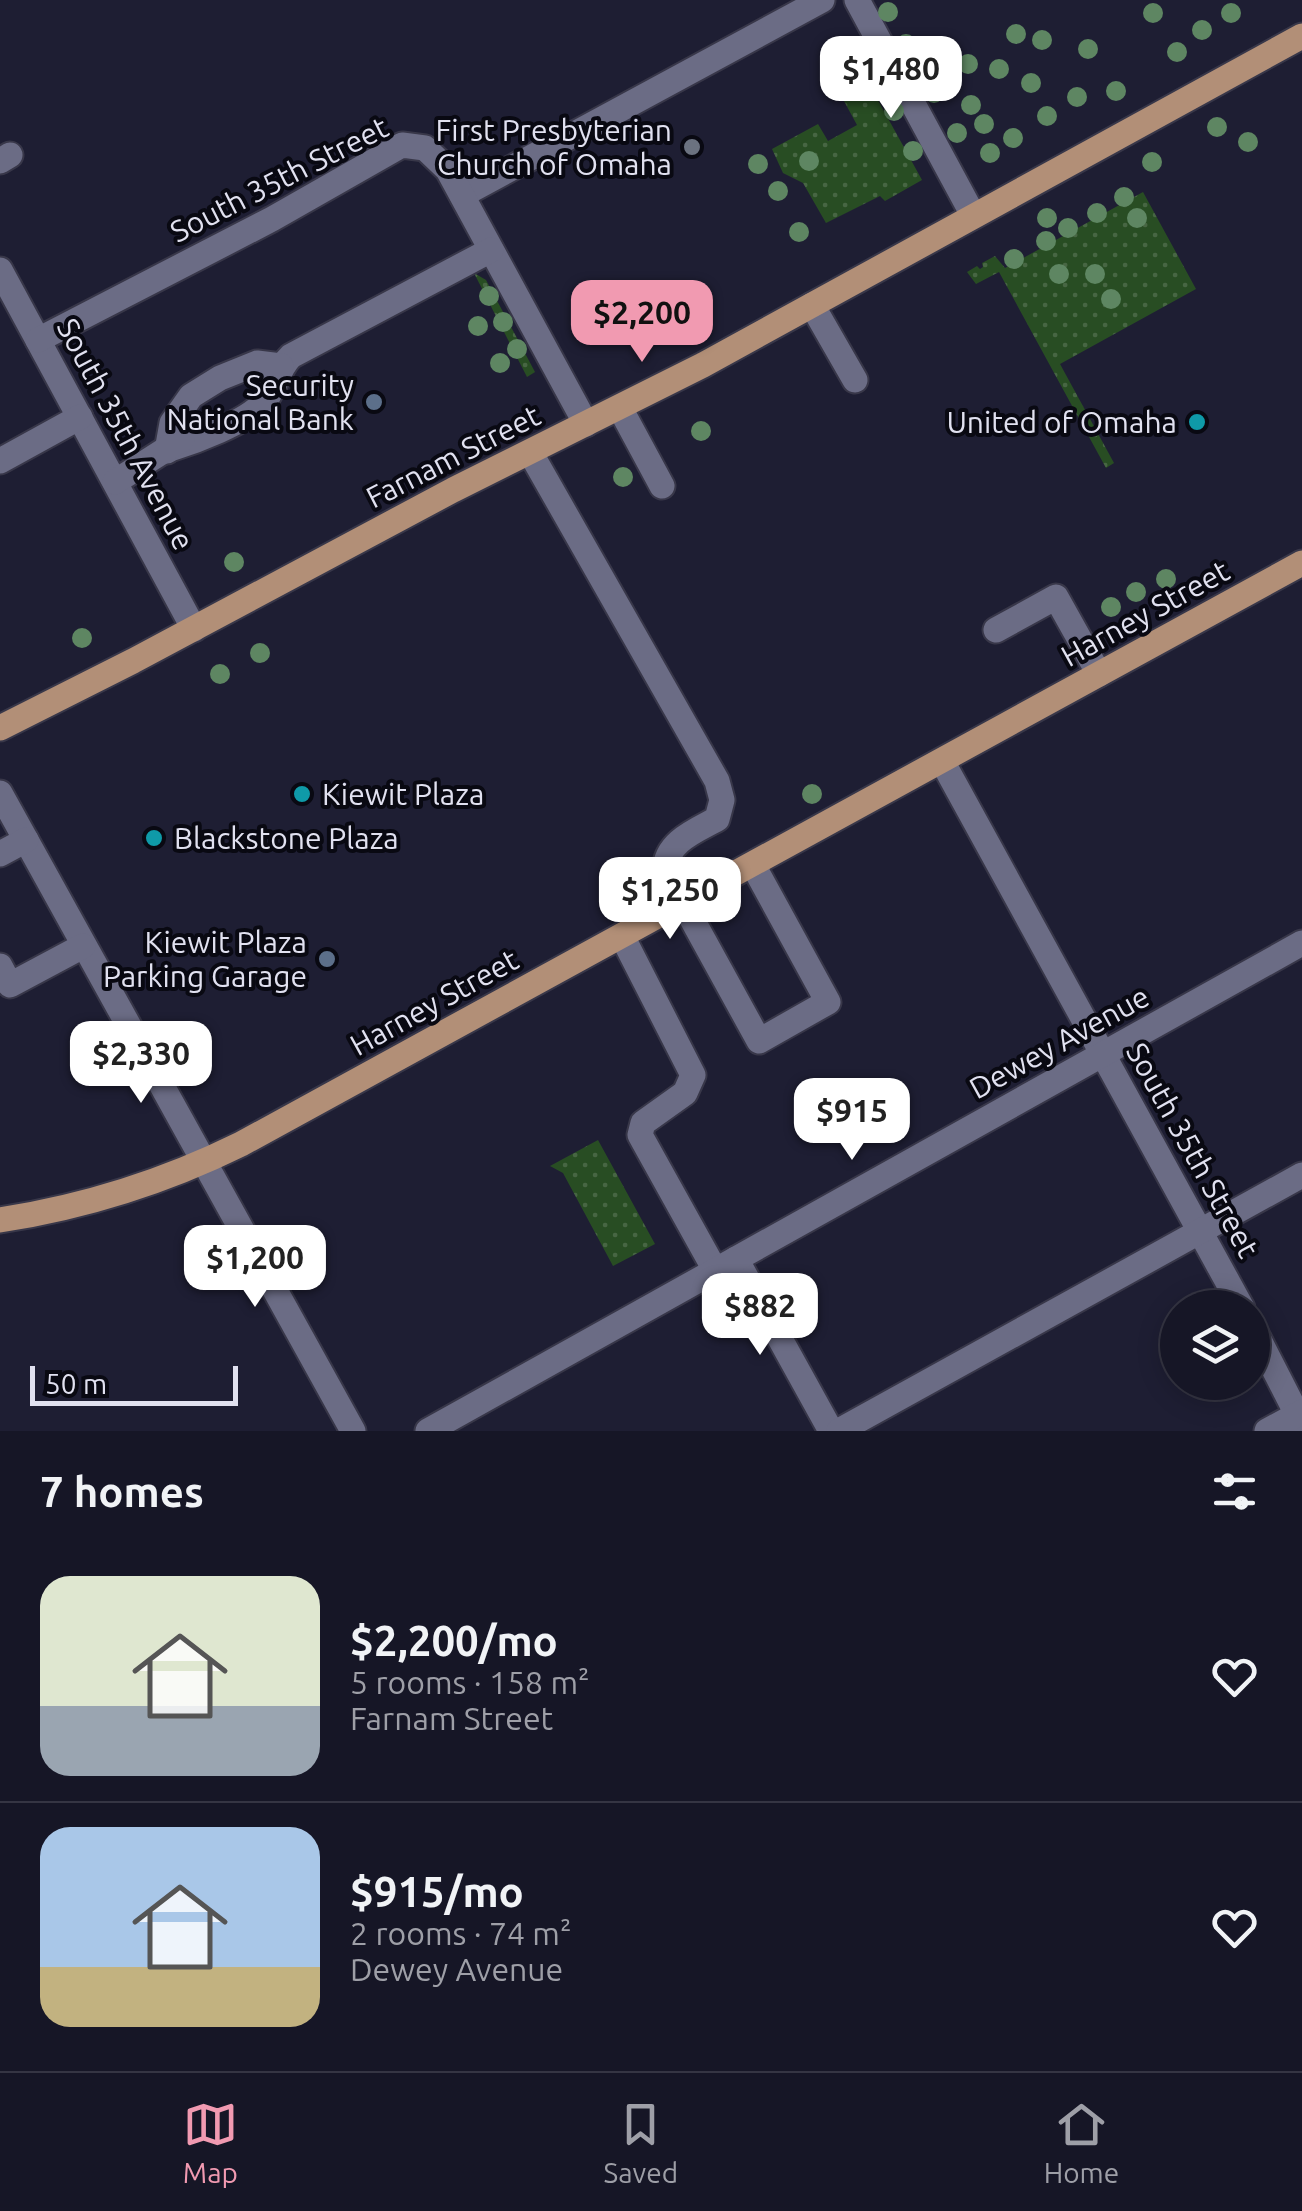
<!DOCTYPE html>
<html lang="en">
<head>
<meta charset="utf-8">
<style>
  :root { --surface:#161626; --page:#1f1f2e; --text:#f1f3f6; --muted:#9e9fa7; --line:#353543; --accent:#f19ab1 }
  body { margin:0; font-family:Ubuntu,sans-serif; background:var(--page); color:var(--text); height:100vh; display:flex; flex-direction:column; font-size:38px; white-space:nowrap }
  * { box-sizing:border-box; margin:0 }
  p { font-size:32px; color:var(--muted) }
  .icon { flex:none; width:55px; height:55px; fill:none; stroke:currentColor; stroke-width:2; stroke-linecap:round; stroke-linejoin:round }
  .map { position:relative; height:1431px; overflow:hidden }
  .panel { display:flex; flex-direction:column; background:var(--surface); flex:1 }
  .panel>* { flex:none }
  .tools { position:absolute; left:1160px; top:1290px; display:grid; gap:20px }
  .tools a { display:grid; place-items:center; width:110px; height:110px; border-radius:50%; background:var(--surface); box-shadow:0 5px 25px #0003,0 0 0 2px var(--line); font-size:50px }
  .scale { position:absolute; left:30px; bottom:25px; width:208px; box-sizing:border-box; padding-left:10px; border:5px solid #e1e1f0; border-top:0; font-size:28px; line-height:35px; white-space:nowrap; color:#e1e1f0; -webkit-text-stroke:8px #090912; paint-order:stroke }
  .price { position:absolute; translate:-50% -85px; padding:0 22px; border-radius:20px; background:#fff; color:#222; font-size:32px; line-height:65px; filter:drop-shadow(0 2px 5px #0008) }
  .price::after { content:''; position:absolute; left:50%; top:60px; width:30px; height:22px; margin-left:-15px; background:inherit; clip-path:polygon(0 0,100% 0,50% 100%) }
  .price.on { background:var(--accent); color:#111 }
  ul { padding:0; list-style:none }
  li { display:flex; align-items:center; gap:30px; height:250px; padding:0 40px }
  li+li { border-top:2px solid var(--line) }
  li span { display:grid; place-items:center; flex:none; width:280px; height:200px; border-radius:30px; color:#555 }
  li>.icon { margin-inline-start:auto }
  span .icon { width:120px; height:120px; fill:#fffc; stroke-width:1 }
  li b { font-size:42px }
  h2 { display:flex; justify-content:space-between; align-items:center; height:120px; padding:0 40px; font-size:42px }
  .tabs { display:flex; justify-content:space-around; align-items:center; height:140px; border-top:2px solid var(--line); background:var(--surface); font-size:28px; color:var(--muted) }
  .tabs a { display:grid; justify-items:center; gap:5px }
  .tabs .on { color:var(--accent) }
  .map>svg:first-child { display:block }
  .grass { fill:url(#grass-dots) }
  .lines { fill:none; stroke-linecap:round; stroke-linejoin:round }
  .minor-casing { stroke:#383749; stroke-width:29 }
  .major-casing { stroke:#383749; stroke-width:29 }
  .minor { stroke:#6b6c85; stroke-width:25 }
  .major { stroke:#b28f77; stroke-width:25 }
  .tree { fill:#5e8662 }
  .worship-dot { fill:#6b7280; stroke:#090912; stroke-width:4 }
  .service-dot { fill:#5c6f8a; stroke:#090912; stroke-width:4 }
  .culture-dot { fill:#0f9aa8; stroke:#090912; stroke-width:4 }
  .labels { text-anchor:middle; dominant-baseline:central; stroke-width:8; stroke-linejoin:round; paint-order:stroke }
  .poi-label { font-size:30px; fill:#e1e1f0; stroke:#090912; text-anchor:end }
  .street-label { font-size:30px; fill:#e1e1f0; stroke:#090912 }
</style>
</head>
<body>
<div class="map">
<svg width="1302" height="1431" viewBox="0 0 1302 1431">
  <defs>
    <pattern id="grass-dots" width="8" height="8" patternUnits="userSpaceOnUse" patternTransform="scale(2.5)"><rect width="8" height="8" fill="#284d23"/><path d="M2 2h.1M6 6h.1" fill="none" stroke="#476643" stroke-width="1.8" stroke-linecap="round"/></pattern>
  </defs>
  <rect width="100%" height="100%" fill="#1e1e33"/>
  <g class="grass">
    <polygon points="858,64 922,180 885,201 880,196 826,223 803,183 783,173 772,149 818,124 828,141 857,125 832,79"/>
    <polygon points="1143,192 1196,289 1060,364 1114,463 1106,468 999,272 976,284 967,272 977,266 980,269 983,267 982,263 995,256 1005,268"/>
    <polygon points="474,273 486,280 535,372 527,377"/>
    <polygon points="598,1140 655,1244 613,1266 563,1173 550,1166"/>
  </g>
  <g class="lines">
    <g class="minor-casing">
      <g id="minor">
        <polyline points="857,0 973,215"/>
        <polyline points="0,161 10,155"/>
        <polyline points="462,195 822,0"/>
        <polyline points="0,270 194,629"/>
        <polyline points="812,305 855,380"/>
        <polyline points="38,340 272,219 402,145 425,148 448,170 586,424"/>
        <polyline points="620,408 662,486"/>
        <path d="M170 449C193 442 247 422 263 403 276 389 277 369 291 356L491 250"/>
        <polyline points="167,451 172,423 191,396 220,378 257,363 281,366"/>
        <path d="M530 452 717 781 722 800 717 819C695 831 666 842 665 870L759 1041 828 1002 753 865"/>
        <polyline points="0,461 80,417"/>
        <polyline points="115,482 182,439"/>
        <polyline points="996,630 1056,597 1099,674"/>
        <polyline points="942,761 1242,1308"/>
        <polyline points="0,793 353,1431"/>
        <polyline points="0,854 26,840"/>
        <polyline points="622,936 693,1075 685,1093 643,1123 640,1135 715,1270"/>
        <polyline points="0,966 10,985 83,946"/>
        <polyline points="736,1259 831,1431"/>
        <polyline points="1252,1326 1302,1424"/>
        <polyline points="428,1431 1302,943"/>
        <polyline points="839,1431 1302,1175"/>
        <polyline points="1267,1431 1302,1412"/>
      </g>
    </g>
    <g class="major-casing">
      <g id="major">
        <polyline points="0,728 133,661 453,490 703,365 1302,36"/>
        <path d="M0 1220C84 1207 164 1182 241 1144L1302 563"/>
      </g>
    </g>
    <use href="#minor" class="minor"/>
    <use href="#major" class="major"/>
  </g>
  <g class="tree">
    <circle cx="888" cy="12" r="10"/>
    <circle cx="1153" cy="13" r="10"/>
    <circle cx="1231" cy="13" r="10"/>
    <circle cx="1202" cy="30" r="10"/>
    <circle cx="1016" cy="34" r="10"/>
    <circle cx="1042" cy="40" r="10"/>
    <circle cx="906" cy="44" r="10"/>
    <circle cx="1088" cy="49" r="10"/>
    <circle cx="1177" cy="52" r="10"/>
    <circle cx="864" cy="59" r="10"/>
    <circle cx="968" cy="64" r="10"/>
    <circle cx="921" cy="69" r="10"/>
    <circle cx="999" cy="69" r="10"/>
    <circle cx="877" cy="83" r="10"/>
    <circle cx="1031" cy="83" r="10"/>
    <circle cx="1116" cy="91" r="10"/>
    <circle cx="934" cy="93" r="10"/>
    <circle cx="1077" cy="97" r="10"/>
    <circle cx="971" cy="105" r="10"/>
    <circle cx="894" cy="111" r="10"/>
    <circle cx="1047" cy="116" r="10"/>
    <circle cx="984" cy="124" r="10"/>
    <circle cx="1217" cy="127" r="10"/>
    <circle cx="957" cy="133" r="10"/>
    <circle cx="1013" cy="138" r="10"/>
    <circle cx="1248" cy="142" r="10"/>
    <circle cx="913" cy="151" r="10"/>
    <circle cx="990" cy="153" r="10"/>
    <circle cx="809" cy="161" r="10"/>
    <circle cx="1152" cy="162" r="10"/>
    <circle cx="758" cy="164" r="10"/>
    <circle cx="778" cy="191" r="10"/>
    <circle cx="1124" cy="197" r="10"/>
    <circle cx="1097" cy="213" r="10"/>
    <circle cx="1047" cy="218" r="10"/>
    <circle cx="1137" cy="218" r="10"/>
    <circle cx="1068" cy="228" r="10"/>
    <circle cx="799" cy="232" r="10"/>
    <circle cx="1046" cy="241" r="10"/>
    <circle cx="1014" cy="259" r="10"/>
    <circle cx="1059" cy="274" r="10"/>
    <circle cx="1095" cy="274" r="10"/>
    <circle cx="489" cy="296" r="10"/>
    <circle cx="1111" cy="299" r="10"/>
    <circle cx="503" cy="322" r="10"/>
    <circle cx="478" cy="326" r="10"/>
    <circle cx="517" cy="349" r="10"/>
    <circle cx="500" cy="363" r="10"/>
    <circle cx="701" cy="431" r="10"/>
    <circle cx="623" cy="477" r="10"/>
    <circle cx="234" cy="562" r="10"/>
    <circle cx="1166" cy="579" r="10"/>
    <circle cx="1136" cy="592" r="10"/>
    <circle cx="1111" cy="607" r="10"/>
    <circle cx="82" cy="638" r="10"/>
    <circle cx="260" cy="653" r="10"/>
    <circle cx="220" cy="674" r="10"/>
    <circle cx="812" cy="794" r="10"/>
  </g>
  <circle class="worship-dot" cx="692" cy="147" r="10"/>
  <g class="service-dot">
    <circle cx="374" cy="402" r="10"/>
    <circle cx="327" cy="959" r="10"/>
  </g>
  <g class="culture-dot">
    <circle cx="1197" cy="422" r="10"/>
    <circle cx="302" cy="794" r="10"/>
    <circle cx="154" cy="838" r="10"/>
  </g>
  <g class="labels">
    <g class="poi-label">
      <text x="672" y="130">First Presbyterian<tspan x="672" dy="34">Church of Omaha</tspan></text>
      <text x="354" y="385">Security<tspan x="354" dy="34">National Bank</tspan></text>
      <text x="1177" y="422">United of Omaha</text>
      <text x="322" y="794" text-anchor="start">Kiewit Plaza</text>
      <text x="174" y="838" text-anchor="start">Blackstone Plaza</text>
      <text x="307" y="942">Kiewit Plaza<tspan x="307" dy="34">Parking Garage</tspan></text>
    </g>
    <g class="street-label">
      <text transform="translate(279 179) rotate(-27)">South 35th Street</text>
      <text transform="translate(126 434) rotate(62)">South 35th Avenue</text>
      <text transform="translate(453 456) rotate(-27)">Farnam Street</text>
      <text transform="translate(1145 613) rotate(-29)">Harney Street</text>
      <text transform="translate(434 1002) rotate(-29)">Harney Street</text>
      <text transform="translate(1059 1042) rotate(-29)">Dewey Avenue</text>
      <text transform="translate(1193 1150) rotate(61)">South 35th Street</text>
    </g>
  </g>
</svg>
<div class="tools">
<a><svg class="icon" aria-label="layers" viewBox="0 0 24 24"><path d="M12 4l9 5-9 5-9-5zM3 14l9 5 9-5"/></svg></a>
</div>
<div class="scale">50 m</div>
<b class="price" style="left:891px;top:121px">$1,480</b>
<b class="price on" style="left:642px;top:365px">$2,200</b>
<b class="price" style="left:670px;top:942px">$1,250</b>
<b class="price" style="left:141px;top:1106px">$2,330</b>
<b class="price" style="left:852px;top:1163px">$915</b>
<b class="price" style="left:255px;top:1310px">$1,200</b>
<b class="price" style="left:760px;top:1358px">$882</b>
</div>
<section class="panel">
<h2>7 homes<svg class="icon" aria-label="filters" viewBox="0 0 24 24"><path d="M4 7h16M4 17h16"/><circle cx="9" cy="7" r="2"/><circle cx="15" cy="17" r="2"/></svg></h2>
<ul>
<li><span style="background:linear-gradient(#dfe7d0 65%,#9aa5b1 0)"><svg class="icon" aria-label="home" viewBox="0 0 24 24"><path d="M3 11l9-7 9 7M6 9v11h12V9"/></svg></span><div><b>$2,200/mo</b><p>5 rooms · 158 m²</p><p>Farnam Street</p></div><svg class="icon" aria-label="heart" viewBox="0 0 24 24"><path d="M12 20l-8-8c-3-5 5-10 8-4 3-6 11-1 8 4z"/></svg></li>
<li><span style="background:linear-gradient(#a9c7e8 70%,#c2b280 0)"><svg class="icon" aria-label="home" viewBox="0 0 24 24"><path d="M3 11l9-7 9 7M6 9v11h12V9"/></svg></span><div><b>$915/mo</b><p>2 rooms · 74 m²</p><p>Dewey Avenue</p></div><svg class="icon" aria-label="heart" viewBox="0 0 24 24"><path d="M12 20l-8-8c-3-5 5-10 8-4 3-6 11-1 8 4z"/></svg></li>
</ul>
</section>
<nav class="tabs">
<a class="on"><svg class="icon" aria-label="map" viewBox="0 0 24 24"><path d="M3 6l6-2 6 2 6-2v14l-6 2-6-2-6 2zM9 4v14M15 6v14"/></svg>Map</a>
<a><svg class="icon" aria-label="saved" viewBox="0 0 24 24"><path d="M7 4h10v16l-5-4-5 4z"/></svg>Saved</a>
<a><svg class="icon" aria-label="home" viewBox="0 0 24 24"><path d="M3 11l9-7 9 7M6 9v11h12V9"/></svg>Home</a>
</nav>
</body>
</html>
